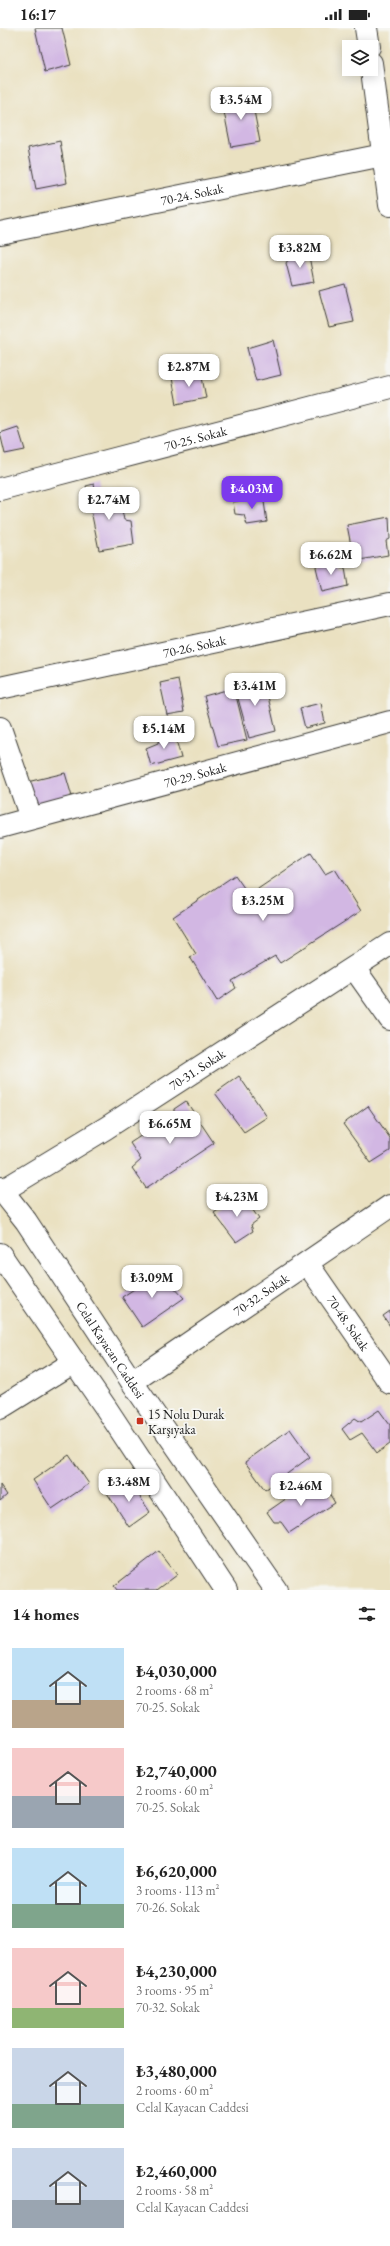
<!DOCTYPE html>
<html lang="en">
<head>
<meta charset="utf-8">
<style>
  :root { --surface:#fff; --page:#f6f6f6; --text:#222; --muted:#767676; --accent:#7c3aed }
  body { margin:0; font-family:"EB Garamond",serif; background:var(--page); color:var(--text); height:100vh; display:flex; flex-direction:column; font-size:15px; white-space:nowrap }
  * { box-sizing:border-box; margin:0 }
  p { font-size:13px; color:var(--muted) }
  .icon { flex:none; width:22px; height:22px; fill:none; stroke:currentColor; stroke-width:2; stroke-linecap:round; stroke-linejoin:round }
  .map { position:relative; height:1562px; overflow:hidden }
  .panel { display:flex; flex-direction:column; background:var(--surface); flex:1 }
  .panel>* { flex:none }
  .controls { position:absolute; left:342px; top:12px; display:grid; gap:8px }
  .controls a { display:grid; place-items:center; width:36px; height:36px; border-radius:0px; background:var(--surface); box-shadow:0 2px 10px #0003; font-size:20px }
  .price { position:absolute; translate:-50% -34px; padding:0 9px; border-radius:8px; background:#fff; color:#222; font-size:13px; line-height:26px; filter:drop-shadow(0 1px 2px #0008) }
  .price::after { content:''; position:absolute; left:50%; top:24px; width:12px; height:9px; margin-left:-6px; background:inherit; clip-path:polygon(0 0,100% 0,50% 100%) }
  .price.active { background:var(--accent); color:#fff }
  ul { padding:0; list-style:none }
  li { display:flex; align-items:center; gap:12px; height:100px; padding:0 12px }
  li span { display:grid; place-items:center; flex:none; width:112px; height:80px; border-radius:0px; color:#555 }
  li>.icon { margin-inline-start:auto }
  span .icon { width:48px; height:48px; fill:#fffc; stroke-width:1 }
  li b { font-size:17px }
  h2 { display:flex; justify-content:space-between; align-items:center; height:48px; padding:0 12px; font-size:17px }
  .status { display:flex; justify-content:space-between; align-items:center; height:28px; padding:0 20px; background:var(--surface); direction:ltr }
  .status svg { height:11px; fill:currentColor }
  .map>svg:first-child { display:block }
  .building { fill:#d2b7e3 }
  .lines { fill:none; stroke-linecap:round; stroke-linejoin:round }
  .minor-casing { stroke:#3b3a35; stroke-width:24 }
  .minor { stroke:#fff; stroke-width:22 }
  .poi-dot { fill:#c8321e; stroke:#f6f6f2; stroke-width:1.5 }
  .labels { text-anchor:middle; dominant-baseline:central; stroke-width:3.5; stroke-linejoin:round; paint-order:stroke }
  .street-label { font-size:13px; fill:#1c1c1c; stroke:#f6f6f2 }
  .poi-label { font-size:13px; fill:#1c1c1c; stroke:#f6f6f2; text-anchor:start }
</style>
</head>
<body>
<div class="status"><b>16:17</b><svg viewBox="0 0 49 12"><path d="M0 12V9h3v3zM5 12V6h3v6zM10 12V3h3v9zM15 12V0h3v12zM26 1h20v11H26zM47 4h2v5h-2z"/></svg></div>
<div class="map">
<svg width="390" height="1562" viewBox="0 0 390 1562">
  <rect width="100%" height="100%" fill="#f6f6f2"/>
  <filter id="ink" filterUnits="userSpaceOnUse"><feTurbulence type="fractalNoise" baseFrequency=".025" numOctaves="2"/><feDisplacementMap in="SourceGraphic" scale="8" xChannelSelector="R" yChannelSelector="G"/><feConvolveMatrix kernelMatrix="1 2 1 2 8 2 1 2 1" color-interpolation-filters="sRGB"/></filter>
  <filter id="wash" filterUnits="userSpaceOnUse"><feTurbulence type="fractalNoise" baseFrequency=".012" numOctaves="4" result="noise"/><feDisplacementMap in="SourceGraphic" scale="16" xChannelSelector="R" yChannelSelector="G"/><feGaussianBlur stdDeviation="0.9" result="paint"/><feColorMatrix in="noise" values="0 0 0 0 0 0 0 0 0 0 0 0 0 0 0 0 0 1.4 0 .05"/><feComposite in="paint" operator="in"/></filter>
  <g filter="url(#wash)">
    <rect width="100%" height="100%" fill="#eae1c1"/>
    <g id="blocks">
      <g class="building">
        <polygon points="35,0 62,0 71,37 45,44"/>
        <polygon points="251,67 260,114 231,119 222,74"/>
        <polygon points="60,113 67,155 36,161 28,120"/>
        <polygon points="308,223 314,254 292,258 286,235 292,226"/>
        <polygon points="345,256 354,294 329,299 319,263"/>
        <polygon points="273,312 281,347 256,353 247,320"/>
        <polygon points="201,344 206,370 177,376 172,350"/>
        <polygon points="18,399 25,422 5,426 0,405"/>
        <polygon points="94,456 97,470 119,467 124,492 131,493 134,516 99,522 86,458"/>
        <polygon points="263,467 267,494 247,497 244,487 235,486 233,474"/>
        <polygon points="389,489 390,511 386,513 388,527 354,533 347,497"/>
        <polygon points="337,532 339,539 345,540 348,558 322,564 316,539 317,535"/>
        <polygon points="263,647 276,703 249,710 234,656"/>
        <polygon points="178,651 184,684 167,687 160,655"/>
        <polygon points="234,660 247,712 218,718 204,668"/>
        <polygon points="321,675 325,695 305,700 300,680"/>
        <polygon points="174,704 181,730 151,738 146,720 158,715 159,707"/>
        <polygon points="65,745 73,772 30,782 23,755"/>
        <polygon points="311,825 325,846 335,841 361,883 280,935 275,928 232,953 236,960 217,973 190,929 196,926 173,889 235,847 249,867"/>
        <polygon points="239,1048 267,1089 244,1104 215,1065"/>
        <polygon points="186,1073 214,1115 146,1160 132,1140 141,1132 130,1115 174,1086 174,1081"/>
        <polygon points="368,1078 390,1110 390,1123 371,1135 343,1096"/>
        <polygon points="241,1165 259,1191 251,1197 253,1203 236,1214 214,1185"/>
        <polygon points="160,1244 184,1270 142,1299 122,1269"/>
        <polygon points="390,1283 390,1298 383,1288"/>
        <polygon points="379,1382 390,1397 390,1416 377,1425 362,1405 350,1412 342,1401 355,1390 361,1394"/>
        <polygon points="290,1401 310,1429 265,1462 245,1434"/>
        <polygon points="69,1427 89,1456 52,1481 33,1452"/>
        <polygon points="128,1451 150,1484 129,1499 107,1465"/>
        <polygon points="310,1454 317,1464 326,1460 335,1475 289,1505 281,1494 274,1494 267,1484"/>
        <polygon points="0,1457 7,1467 0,1473"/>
        <polygon points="159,1523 177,1547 157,1562 117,1562 114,1558"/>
      </g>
    </g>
  </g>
  <g filter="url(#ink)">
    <use href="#blocks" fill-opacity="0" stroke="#3b3a35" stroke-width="1"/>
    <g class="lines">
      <g class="minor-casing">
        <g id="minor">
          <polyline points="366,0 369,19"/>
          <polyline points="371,35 390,177"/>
          <path id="s1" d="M0 205 383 127"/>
          <path id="s2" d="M0 461 390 359"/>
          <path id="s3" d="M0 660 390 576"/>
          <polyline points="0,700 31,790"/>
          <path id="s4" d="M0 799 390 694"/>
          <polyline points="354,940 390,991"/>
          <path id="s5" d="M0 1160 26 1193 132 1354 276 1562"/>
          <path id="s6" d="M2 1163 106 1100 390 916"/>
          <polyline points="0,1226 106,1380 226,1562"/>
          <path id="s7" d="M307 1235 390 1355"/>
          <path id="s8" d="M132 1354 390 1178"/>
          <polyline points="0,1380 74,1334"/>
        </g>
      </g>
      <use href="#minor" class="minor"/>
    </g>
  </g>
  <rect class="poi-dot" x="136" y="1389" width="8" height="8" rx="2"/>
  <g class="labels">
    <g class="street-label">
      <text stroke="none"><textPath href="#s1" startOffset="196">70-24. Sokak</textPath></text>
      <text stroke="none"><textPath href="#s2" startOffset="202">70-25. Sokak</textPath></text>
      <text stroke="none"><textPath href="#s3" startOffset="199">70-26. Sokak</textPath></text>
      <text stroke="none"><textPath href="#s4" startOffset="202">70-29. Sokak</textPath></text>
      <text stroke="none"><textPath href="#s6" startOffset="230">70-31. Sokak</textPath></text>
      <text stroke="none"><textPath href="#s8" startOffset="156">70-32. Sokak</textPath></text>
      <text stroke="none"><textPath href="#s7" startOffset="73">70-48. Sokak</textPath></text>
      <text stroke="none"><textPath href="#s5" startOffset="196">Celal Kayacan Caddesi</textPath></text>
    </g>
    <g class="poi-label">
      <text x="148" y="1386">15 Nolu Durak<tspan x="148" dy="15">Karşıyaka</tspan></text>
    </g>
  </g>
</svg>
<div class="controls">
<a><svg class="icon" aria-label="layers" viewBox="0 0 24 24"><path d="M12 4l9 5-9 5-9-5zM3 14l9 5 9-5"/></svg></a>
</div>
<b class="price" style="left:241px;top:93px">₺3.54M</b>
<b class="price" style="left:300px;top:241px">₺3.82M</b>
<b class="price" style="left:189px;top:360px">₺2.87M</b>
<b class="price active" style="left:252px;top:482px">₺4.03M</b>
<b class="price" style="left:109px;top:493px">₺2.74M</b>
<b class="price" style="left:331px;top:548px">₺6.62M</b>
<b class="price" style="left:255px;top:679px">₺3.41M</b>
<b class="price" style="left:164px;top:722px">₺5.14M</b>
<b class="price" style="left:263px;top:894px">₺3.25M</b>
<b class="price" style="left:170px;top:1117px">₺6.65M</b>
<b class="price" style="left:237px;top:1190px">₺4.23M</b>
<b class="price" style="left:152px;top:1271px">₺3.09M</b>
<b class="price" style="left:129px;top:1475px">₺3.48M</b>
<b class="price" style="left:301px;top:1479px">₺2.46M</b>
</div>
<section class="panel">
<h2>14 homes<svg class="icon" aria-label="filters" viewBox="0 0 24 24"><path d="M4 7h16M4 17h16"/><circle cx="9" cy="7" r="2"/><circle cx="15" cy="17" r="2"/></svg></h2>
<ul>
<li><span style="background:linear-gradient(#bfe0f5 65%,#b9a48a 0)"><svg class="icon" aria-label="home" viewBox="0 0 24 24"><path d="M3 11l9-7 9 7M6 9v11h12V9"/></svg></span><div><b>₺4,030,000</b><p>2 rooms · 68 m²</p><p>70-25. Sokak</p></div></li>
<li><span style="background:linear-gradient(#f6c9c9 60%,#9aa5b1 0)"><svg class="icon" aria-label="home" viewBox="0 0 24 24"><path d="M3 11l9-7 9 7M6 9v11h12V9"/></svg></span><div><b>₺2,740,000</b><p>2 rooms · 60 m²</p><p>70-25. Sokak</p></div></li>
<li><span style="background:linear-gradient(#bfe0f5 70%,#7fa58c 0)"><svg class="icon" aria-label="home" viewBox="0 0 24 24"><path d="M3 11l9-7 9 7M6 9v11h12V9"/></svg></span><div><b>₺6,620,000</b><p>3 rooms · 113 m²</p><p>70-26. Sokak</p></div></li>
<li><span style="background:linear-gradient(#f6c9c9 75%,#8fb573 0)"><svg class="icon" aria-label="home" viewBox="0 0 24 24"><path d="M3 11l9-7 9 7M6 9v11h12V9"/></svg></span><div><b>₺4,230,000</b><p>3 rooms · 95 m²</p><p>70-32. Sokak</p></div></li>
<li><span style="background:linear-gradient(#c9d6e8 70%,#7fa58c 0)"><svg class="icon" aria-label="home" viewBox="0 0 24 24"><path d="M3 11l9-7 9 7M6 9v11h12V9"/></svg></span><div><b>₺3,480,000</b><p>2 rooms · 60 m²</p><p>Celal Kayacan Caddesi</p></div></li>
<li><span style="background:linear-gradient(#c9d6e8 65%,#9aa5b1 0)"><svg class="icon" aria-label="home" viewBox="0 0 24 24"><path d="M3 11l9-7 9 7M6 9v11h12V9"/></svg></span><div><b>₺2,460,000</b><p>2 rooms · 58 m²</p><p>Celal Kayacan Caddesi</p></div></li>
</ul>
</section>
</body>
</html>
